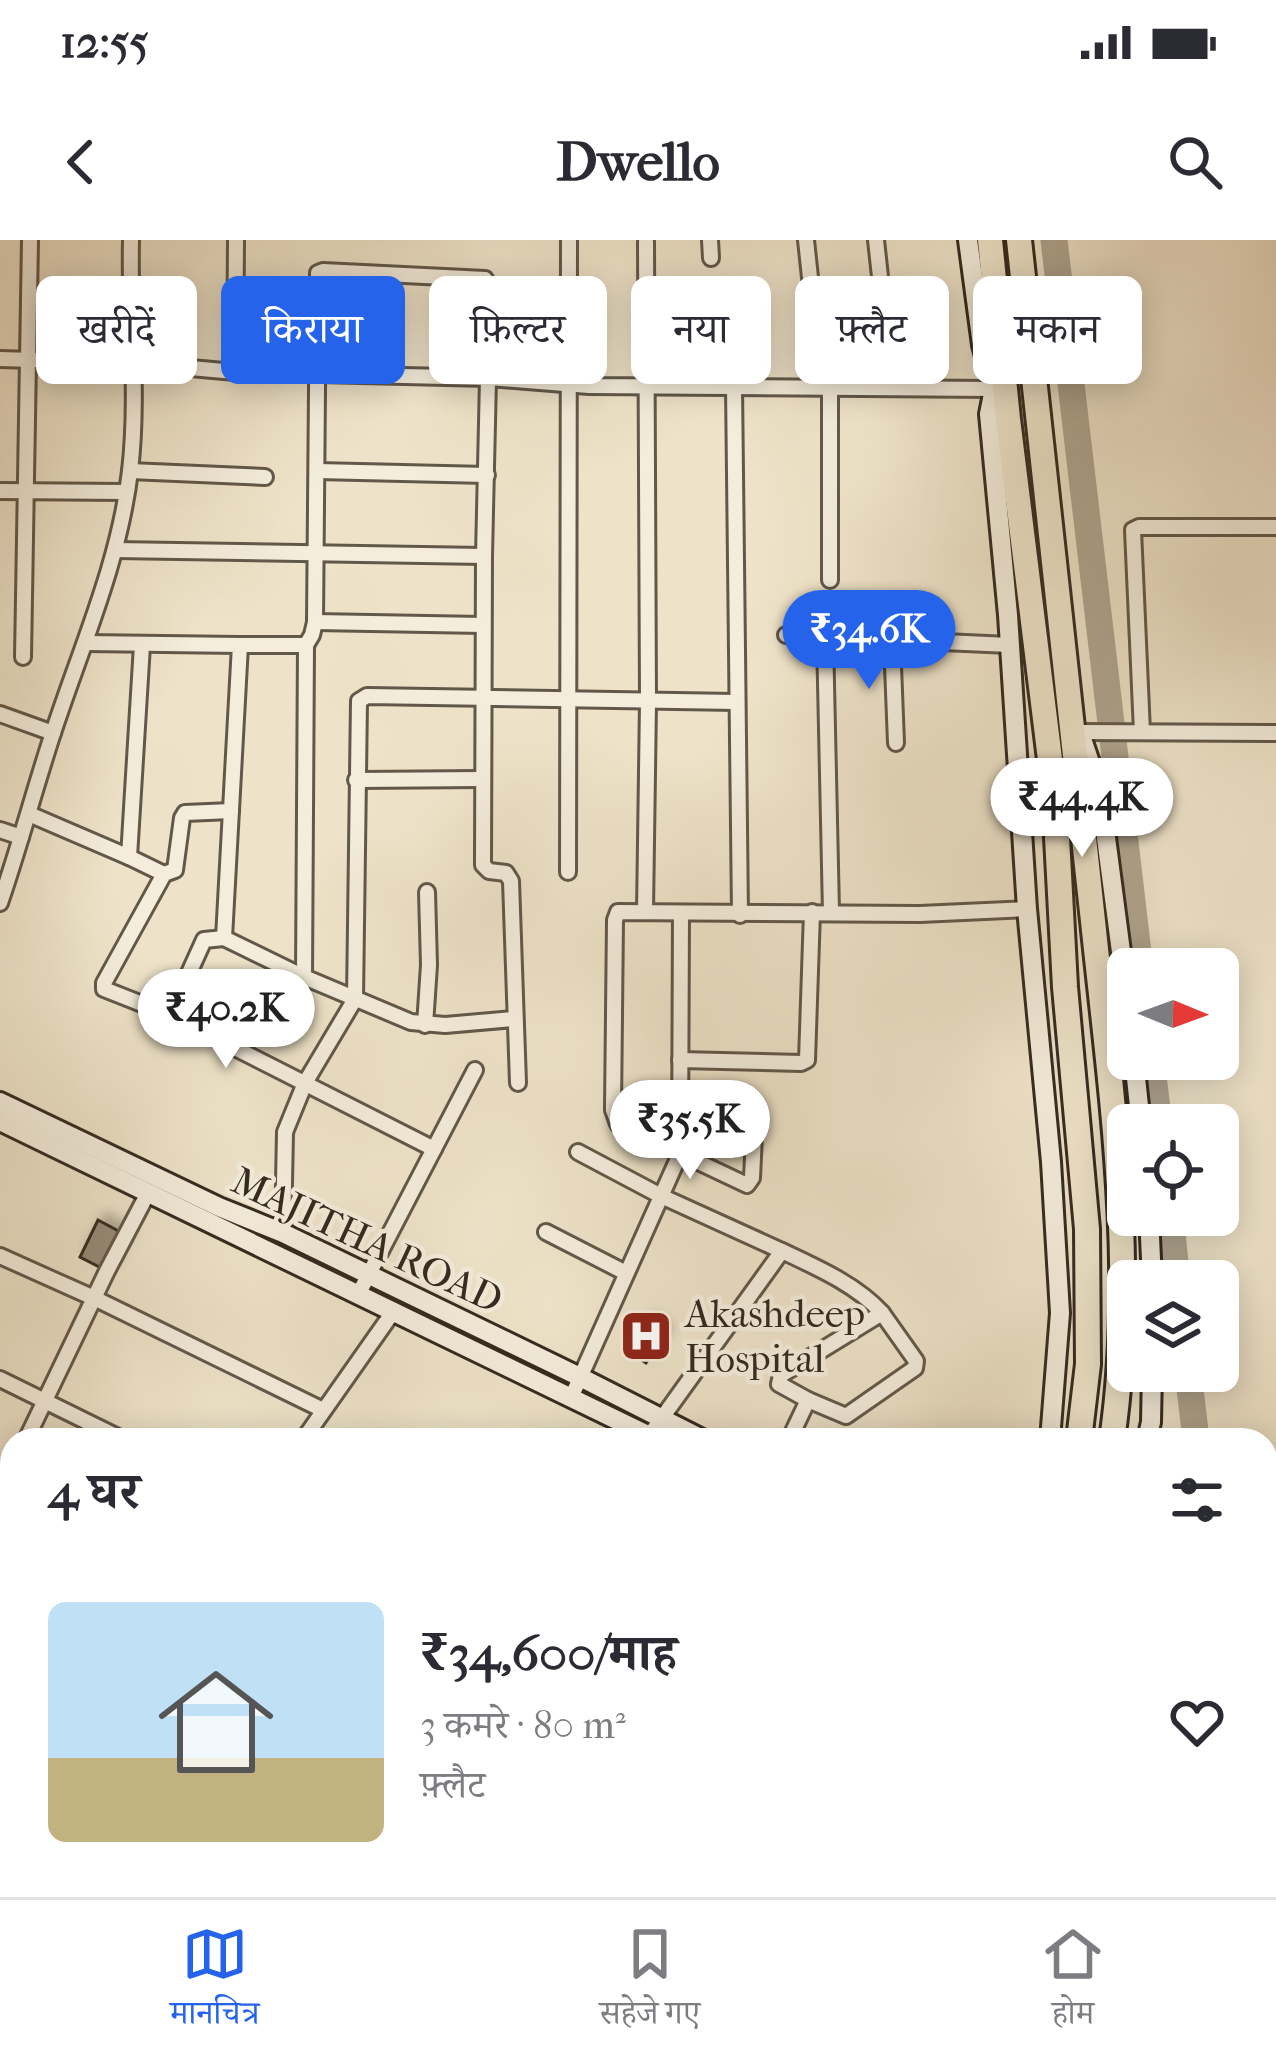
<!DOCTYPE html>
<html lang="hi">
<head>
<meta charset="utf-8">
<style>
  :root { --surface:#fff; --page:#f7f7f7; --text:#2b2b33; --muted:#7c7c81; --line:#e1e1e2; --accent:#2563eb }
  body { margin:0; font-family:"IM FELL French Canon","Noto Serif Devanagari",serif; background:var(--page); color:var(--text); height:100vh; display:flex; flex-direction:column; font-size:45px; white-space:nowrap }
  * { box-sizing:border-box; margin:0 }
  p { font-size:39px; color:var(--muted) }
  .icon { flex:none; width:66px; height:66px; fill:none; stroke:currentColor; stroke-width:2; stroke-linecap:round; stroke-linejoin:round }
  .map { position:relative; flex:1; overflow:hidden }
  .details { position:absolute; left:0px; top:1188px; width:1278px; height:471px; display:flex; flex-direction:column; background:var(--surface); border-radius:36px 36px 0 0; box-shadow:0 6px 30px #0003 }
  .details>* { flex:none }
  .hud { position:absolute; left:36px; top:36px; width:1206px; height:108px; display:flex; gap:24px }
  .needle { width:78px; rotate:91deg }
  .tools { position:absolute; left:1107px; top:708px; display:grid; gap:24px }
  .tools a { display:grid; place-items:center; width:132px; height:132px; border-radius:18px; background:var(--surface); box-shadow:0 6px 30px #0003; font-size:60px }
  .price { position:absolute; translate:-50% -102px; padding:0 27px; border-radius:42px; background:#fff; color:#222; font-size:39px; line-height:78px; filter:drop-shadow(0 3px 6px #0008) }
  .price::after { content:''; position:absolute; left:50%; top:72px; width:36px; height:27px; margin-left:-18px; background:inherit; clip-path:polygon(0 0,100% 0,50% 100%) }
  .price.on { background:var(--accent); color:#fff }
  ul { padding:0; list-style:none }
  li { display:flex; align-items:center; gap:36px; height:300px; padding:0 48px }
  li span { display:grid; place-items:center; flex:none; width:336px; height:240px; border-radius:18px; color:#555 }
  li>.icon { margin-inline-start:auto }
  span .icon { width:144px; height:144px; fill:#fffc; stroke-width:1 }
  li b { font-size:51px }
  h2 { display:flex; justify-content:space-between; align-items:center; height:144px; padding:0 48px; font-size:51px }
  .tag { padding:0 42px; border-radius:18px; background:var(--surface); box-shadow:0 6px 30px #0003; font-size:42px; line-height:108px }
  .tag.on { background:var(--accent); color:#fff }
  .status { display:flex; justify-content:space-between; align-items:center; height:84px; padding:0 60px; background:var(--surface); direction:ltr }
  .status svg { height:33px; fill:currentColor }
  header { display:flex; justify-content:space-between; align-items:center; height:156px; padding:0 48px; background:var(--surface); font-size:54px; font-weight:700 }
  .tabs { display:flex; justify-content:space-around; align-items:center; height:168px; border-top:3px solid var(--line); background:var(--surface); font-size:33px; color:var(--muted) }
  .tabs a { display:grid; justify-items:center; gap:6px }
  .tabs .on { color:var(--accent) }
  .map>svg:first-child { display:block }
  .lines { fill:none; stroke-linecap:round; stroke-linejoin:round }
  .river { stroke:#afa48f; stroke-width:27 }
  .building { fill:#958a77; stroke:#342a1f; stroke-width:3; filter:url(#shadow) }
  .street-casing { stroke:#62584a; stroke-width:20 }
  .secondary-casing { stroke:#342a1f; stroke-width:24 }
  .highway-casing { stroke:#342a1f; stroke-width:30 }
  .street { stroke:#f4eddc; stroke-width:14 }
  .secondary { stroke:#f4eddc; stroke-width:18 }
  .highway { stroke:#eee3c9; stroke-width:24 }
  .labels { text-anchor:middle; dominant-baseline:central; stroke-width:9; stroke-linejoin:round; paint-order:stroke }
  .street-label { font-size:39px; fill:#342a1f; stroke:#f4eddc }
  .poi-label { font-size:39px; fill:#342a1f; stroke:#f4eddc; text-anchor:start }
</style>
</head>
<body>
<div class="status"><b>12:55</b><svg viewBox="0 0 49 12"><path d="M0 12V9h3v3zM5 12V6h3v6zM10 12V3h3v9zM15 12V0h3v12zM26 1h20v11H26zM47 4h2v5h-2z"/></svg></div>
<header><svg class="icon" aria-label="back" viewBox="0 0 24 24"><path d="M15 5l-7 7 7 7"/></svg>Dwello<svg class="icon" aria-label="search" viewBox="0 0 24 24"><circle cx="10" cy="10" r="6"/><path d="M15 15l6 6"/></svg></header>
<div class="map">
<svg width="1276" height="1657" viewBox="0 0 1276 1657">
  <defs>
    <filter id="shadow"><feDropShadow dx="7" dy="-7" stdDeviation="6" flood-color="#0004"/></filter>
  </defs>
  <rect width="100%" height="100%" fill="#eee3c9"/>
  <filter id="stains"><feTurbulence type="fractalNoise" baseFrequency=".00167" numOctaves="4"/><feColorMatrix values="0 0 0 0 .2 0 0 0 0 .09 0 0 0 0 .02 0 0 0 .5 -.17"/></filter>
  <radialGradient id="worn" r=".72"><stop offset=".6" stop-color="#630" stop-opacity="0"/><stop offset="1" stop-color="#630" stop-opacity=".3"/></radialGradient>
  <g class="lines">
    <g class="river">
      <polyline points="1054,0 1140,729"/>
      <polyline points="1151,819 1159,885"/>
      <polyline points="1170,975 1177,1041"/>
      <polyline points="1188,1131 1196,1200"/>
      <polyline points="1266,1397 1276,1420"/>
      <polyline points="1266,1545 1276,1522"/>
      <polyline points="1266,1640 1273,1657"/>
    </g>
  </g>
  <g class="building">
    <polygon points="98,980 126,995 107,1031 80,1017"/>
    <polygon points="647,1081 665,1093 646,1123 628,1111"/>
  </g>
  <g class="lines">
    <g class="street-casing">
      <g id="street">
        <polyline points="710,0 711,18"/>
        <polyline points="806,0 814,75"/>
        <polyline points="876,0 885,83"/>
        <polyline points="733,57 740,675"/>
        <polyline points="0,119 135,123 235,132 489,138 589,146 994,149"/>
        <polyline points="235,132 236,0"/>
        <polyline points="130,231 265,237"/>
        <polyline points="317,231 487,235"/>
        <polyline points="0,251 126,252"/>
        <polyline points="115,310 484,316"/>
        <polyline points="830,340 830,148"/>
        <polyline points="315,382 483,385"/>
        <polyline points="786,395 1010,405"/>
        <polyline points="825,397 831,672"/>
        <polyline points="892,400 896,503"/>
        <polyline points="86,403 240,405 224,698 304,737 411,782 445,785 514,779"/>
        <polyline points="142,405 129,617 164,634"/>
        <polyline points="240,405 306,405 304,737"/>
        <polyline points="306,405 312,395 315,382 318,33 323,31 485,39 490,50 484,316 483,625 489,631 506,633 511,641 518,843"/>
        <polyline points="23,417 30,0"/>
        <polyline points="0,474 53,493"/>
        <polyline points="1080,492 1276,493"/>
        <polyline points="1142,492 1133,290 1139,287 1276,287"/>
        <polyline points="356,540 482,539"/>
        <polyline points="29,574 129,617"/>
        <polyline points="0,590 21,597"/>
        <polyline points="568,632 569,0"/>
        <path d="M0 663C19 608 34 551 52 496 81 407 119 324 130 231 139 153 129 77 131 0"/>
        <polyline points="645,672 648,462 646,2"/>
        <polyline points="224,698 204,700 170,775 104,749 104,743 164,634 175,630 182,578 185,573 231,571"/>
        <polyline points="170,775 434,909"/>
        <polyline points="425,785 429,725 427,652"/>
        <polyline points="680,820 801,823 807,820 812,672"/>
        <polyline points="755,874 752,938 747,945 618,884 613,870 615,680 618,672 920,674 1027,669"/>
        <polyline points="578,912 661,956 782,1011"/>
        <polyline points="546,992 626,1033"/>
        <polyline points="283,993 285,892 305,843 355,759 359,461 367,456 736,462"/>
        <polyline points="0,1016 94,1058 323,1170"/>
        <polyline points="358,1055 475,830"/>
        <polyline points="0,1139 124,1200"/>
        <polyline points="571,1158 680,914 681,673"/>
        <polyline points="808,1160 846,1176 915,1128 916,1121 882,1073"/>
        <path d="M649 1196 782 1011C816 1027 857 1045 882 1073L781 1135 779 1144 808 1160 789 1200"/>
        <polyline points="26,1200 107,1031 148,953"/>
        <polyline points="303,1200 393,1072"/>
        <polyline points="0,1253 12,1229"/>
        <polyline points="0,1262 12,1268"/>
        <polyline points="0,1384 12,1389"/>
        <polyline points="0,1517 12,1523"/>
        <polyline points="0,1594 12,1569"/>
        <polyline points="0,1638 12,1644"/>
        <polyline points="18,1647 39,1657"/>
        <polyline points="1243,1647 1248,1657"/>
        <polyline points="77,1657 79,1647"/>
        <polyline points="629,1657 629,1647"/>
      </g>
    </g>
    <g class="secondary-casing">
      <g id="secondary">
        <polyline points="968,0 982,105 993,145"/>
        <polyline points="998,129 989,174 1008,375 1027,669 1051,922 1060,1073 1050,1200"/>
        <polyline points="1081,496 1100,552 1128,765"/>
        <polyline points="1134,819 1141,885"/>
        <polyline points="0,862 219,967 283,993 580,1137 704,1200"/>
        <polyline points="0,881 658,1200"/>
        <polyline points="1149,975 1152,1041"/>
        <polyline points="1147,1200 1151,1182 1152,1131"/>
        <polyline points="1266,1476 1276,1480"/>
        <polyline points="1266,1497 1276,1502"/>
        <polyline points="935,1657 937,1647"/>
        <polyline points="1031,1657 1033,1647"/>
      </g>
    </g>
    <g class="highway-casing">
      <g id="highway">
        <polyline points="990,0 1008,179 1055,560 1065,747 1087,989 1088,1124 1079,1200"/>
        <path d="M1019 0C1045 227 1070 454 1093 681 1111 853 1137 1028 1112 1200"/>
        <polyline points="960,1657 963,1647"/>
        <polyline points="996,1657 999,1647"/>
      </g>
    </g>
    <use href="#street" class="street"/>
    <use href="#secondary" class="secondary"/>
    <use href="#highway" class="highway"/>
  </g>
  <defs>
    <g id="hospital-square" transform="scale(2.7)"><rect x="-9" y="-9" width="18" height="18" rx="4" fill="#8f2418" stroke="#f4eddc"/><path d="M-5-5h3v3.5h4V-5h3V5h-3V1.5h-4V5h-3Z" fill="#fff"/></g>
  </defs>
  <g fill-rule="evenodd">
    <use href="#hospital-square" x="646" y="1096"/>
  </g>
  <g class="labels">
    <g class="street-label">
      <text transform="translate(367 1000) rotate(25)">MAJITHA ROAD</text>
    </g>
    <g class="poi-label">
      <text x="685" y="1074">Akashdeep<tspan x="685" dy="45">Hospital</tspan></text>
    </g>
  </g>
  <rect width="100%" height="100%" filter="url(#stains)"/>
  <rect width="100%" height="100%" fill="url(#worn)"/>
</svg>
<div class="tools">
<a><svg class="needle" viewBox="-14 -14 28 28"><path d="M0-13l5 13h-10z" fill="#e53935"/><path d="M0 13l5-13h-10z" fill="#7c7c81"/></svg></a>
<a><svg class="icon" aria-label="locate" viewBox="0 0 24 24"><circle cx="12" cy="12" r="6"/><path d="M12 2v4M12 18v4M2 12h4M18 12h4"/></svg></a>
<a><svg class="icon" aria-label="layers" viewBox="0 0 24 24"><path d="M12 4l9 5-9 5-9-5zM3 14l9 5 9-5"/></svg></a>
</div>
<b class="price on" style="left:869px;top:452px">₹34.6K</b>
<b class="price" style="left:1082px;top:620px">₹44.4K</b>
<b class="price" style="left:226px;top:831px">₹40.2K</b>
<b class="price" style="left:690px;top:942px">₹35.5K</b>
<div class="hud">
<a class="tag">खरीदें</a>
<a class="tag on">किराया</a>
<a class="tag">फ़िल्टर</a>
<a class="tag">नया</a>
<a class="tag">फ़्लैट</a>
<a class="tag">मकान</a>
</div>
<section class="details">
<h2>4 घर<svg class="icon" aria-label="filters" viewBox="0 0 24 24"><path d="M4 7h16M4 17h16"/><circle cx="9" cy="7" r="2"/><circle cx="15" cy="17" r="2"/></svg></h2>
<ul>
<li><span style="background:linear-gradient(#bfe0f5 65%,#c2b280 0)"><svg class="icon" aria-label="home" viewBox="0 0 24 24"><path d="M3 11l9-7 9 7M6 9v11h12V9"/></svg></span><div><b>₹34,600/माह</b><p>3 कमरे · 80 m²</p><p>फ़्लैट</p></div><svg class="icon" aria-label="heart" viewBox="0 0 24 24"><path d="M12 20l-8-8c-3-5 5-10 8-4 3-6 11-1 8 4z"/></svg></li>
</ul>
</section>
</div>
<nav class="tabs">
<a class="on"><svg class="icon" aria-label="map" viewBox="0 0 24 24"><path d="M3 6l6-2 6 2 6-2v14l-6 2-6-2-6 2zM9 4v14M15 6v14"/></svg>मानचित्र</a>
<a><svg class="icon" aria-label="saved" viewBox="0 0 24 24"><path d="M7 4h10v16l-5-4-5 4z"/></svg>सहेजे गए</a>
<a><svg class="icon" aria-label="home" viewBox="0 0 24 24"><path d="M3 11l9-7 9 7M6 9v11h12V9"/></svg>होम</a>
</nav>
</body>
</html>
